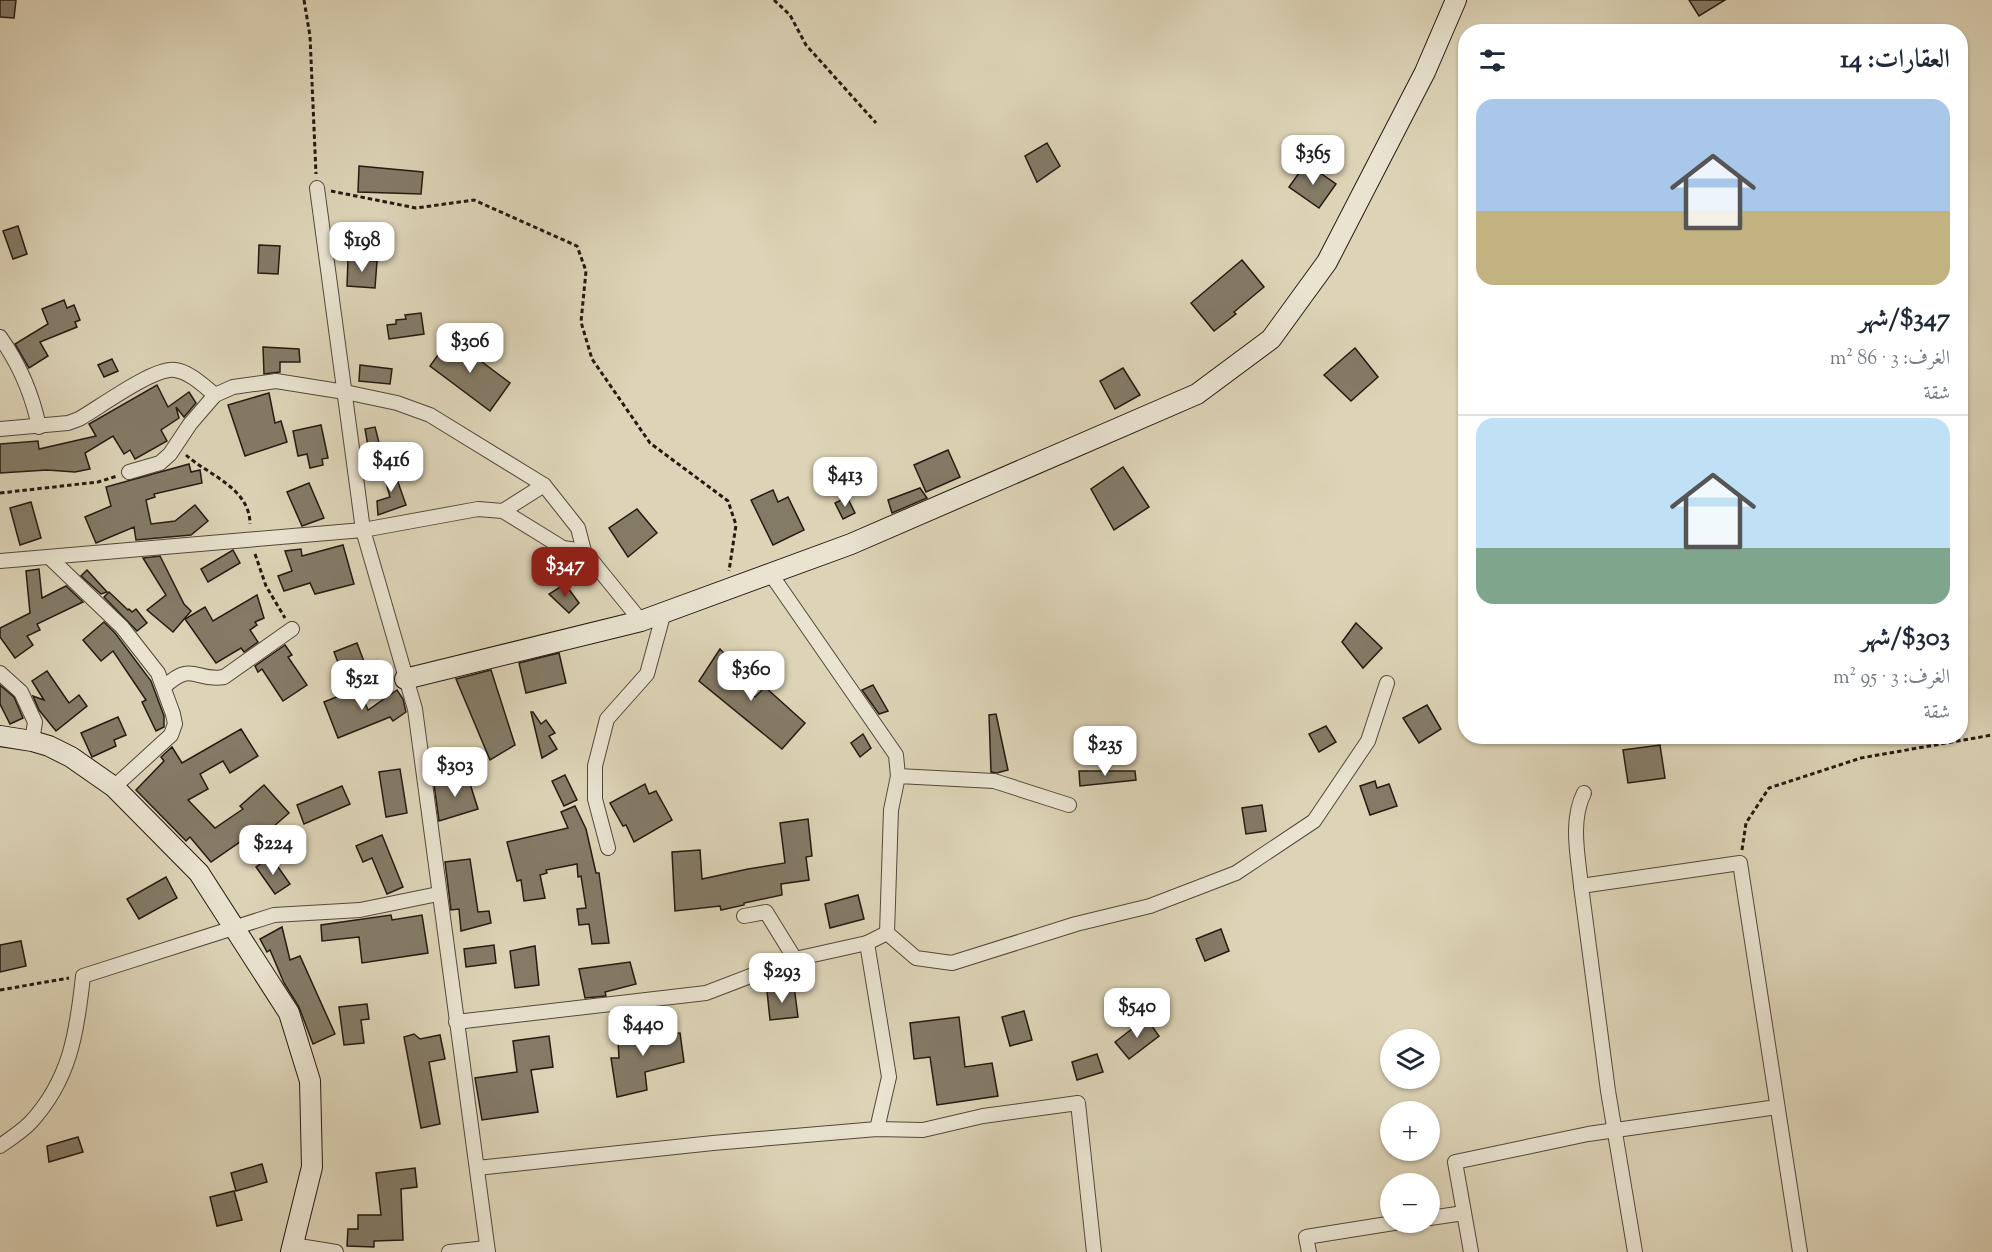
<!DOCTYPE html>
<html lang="ar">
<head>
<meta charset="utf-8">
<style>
  :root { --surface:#fff; --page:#f2f2f3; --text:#1f2937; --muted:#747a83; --line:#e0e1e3; --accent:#8f2418 }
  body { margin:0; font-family:"Sorts Mill Goudy",Amiri,serif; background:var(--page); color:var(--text); direction:rtl; height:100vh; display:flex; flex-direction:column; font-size:22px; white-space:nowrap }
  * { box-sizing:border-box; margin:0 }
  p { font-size:20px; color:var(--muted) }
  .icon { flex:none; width:33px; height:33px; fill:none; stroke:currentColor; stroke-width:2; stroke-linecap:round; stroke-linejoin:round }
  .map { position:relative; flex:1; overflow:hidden; direction:ltr }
  .drawer { position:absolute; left:1458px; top:24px; width:510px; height:720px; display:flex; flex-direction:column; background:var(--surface); border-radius:24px; box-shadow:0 2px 4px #0004; direction:rtl }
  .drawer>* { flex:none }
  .controls { position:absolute; left:1380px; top:1029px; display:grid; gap:12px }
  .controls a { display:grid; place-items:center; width:60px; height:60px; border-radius:50%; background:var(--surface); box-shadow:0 2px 4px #0004; font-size:30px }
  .price { position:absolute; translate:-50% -51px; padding:0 14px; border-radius:12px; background:#fff; color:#222; font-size:20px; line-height:39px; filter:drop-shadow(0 2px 3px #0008) }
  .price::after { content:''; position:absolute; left:50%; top:36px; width:18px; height:14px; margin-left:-9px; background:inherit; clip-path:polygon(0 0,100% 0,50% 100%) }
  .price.selected { background:var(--accent); color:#fff }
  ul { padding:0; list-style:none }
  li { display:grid; align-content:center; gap:12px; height:318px; padding:0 18px }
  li+li { border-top:2px solid var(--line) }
  li span { display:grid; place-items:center; height:186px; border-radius:18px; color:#555 }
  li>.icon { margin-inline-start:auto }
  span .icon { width:108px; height:108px; fill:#fffc; stroke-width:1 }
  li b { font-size:26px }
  h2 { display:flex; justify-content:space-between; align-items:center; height:72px; padding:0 18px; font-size:26px }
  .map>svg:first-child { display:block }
  .building { fill:#847b67; stroke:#241a11; stroke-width:1.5 }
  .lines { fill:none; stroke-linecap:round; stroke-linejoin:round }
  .street-casing { stroke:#52483a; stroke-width:16 }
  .secondary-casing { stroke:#241a11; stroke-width:22 }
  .path { stroke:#241a11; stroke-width:3; stroke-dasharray:4.5 3; stroke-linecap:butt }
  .street { stroke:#e9e3d0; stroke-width:14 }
  .secondary { stroke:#e9e3d0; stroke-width:20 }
</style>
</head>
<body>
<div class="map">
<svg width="1992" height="1252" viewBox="0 0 1992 1252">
  <rect width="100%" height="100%" fill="#ddd4b7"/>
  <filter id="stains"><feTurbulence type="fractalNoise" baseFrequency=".00333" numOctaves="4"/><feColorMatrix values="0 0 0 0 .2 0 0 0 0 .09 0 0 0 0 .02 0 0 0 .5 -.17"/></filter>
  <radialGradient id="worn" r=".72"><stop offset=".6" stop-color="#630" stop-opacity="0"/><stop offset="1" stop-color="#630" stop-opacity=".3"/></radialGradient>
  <g class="building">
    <polygon points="0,0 16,0 14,18 0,17"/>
    <polygon points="1689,0 1725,0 1699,16"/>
    <polygon points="1047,143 1060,166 1037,182 1025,156"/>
    <polygon points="1306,163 1336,184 1319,208 1289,187"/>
    <polygon points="359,166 423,172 421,194 358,192"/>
    <polygon points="18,226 27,254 13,259 3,231"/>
    <polygon points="259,245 280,246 278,274 258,273"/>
    <polygon points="348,259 377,261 375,288 347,286"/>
    <polygon points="1242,260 1264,287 1234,312 1236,314 1214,331 1191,303"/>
    <polygon points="64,300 67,308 74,305 80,320 75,322 77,327 40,342 48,356 29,368 15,344 48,324 42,309"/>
    <polygon points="421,313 424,334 389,339 387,325 396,324 396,320 406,319 405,315"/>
    <polygon points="450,338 510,383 490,411 430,366"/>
    <polygon points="263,347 299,349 300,362 280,362 280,372 264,374"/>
    <polygon points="1355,348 1378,377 1351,401 1324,375"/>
    <polygon points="112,359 118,371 104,377 98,365"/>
    <polygon points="360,365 392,369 390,384 359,381"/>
    <polygon points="1123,368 1140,395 1115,409 1100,381"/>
    <polygon points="157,385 168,407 189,392 196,403 184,417 176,407 179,418 161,430 167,441 135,459 130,450 124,454 113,436 85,453 90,469 75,472 47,470 0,473 0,444 38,441 39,449 96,436 89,424"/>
    <polygon points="269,393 275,423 281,421 287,442 245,456 228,405"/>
    <polygon points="321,425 328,458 322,459 323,465 310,468 307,454 298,456 293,431"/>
    <polygon points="375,427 385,466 372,469 365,429"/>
    <polygon points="948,450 960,477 926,492 914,465"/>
    <polygon points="189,464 191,472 200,470 202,483 154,494 155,497 146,500 151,524 175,521 195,505 208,521 191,535 136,540 134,527 96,543 85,517 111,506 106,487"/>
    <polygon points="392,465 406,505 378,515 377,501 390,497 382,468"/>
    <polygon points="1123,467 1149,507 1114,530 1091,489"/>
    <polygon points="309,483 324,518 302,526 287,492"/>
    <polygon points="920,488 927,498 892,513 888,500"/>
    <polygon points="773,490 778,502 788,497 804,530 773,545 751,500"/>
    <polygon points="847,497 855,513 843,519 835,503"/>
    <polygon points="31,502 41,538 20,545 10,508"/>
    <polygon points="637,509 657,533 628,557 609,528"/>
    <polygon points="343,545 354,584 315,594 310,583 284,591 278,576 292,571 285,551 301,549 302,556"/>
    <polygon points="233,550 240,563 208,582 201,569"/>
    <polygon points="160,556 184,604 191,611 173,632 147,610 166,595 143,558"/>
    <polygon points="39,569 42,598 66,586 83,602 37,624 40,630 27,636 33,645 15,658 0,637 0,628 30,613 26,571"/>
    <polygon points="87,570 107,592 101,594 81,576"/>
    <polygon points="565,584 579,603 569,613 549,594"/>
    <polygon points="109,592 128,610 129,609 132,612 136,609 147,623 137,631 104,597"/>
    <polygon points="257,595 264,618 255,622 257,625 250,630 258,642 244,652 241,648 216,663 185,619 205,607 213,621"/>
    <polygon points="104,622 115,633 151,681 164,716 164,727 156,731 142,702 146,700 113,651 101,661 83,640"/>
    <polygon points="1356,623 1382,648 1363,668 1342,642"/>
    <polygon points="357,643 368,672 345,681 334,652"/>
    <polygon points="285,645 292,655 288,657 307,685 283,701 262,669 258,672 255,666"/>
    <polygon points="720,649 741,671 735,679 755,697 765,687 805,723 782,749 699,681"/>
    <polygon points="559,653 566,683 526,693 519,663"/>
    <polygon points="491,670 515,745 490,760 456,679"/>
    <polygon points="47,671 69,703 79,695 87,706 56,731 39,710 33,696 44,700 32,681"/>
    <polygon points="0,685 14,697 23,718 10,724 0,704"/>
    <polygon points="873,685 888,711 879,714 862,690"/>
    <polygon points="359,688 368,710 397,690 403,699 406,712 393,721 390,717 338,738 324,702"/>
    <polygon points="1427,705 1441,729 1419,743 1403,718"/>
    <polygon points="531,712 533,712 541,724 546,720 555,733 549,736 557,749 542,758"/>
    <polygon points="996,714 1008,770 997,773 991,772 989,715"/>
    <polygon points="118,717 126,735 114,740 116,746 92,757 81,733"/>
    <polygon points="1326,726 1336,742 1319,752 1309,734"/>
    <polygon points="241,729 258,756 230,773 223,761 200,774 208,789 188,800 215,828 243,809 240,806 264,785 289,813 265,834 260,828 211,862 190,837 186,841 136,790 164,761 161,757 172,747 182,763"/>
    <polygon points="863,734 871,748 860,757 851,743"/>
    <polygon points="1660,745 1665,778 1628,783 1623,750"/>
    <polygon points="400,769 407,813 386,817 379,772"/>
    <polygon points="1079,771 1135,771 1136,780 1080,786"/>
    <polygon points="467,774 478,809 439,821 434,784"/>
    <polygon points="565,775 577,800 564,806 552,781"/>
    <polygon points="1375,781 1377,788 1389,784 1397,806 1370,815 1360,786"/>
    <polygon points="645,784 649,794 656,791 672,820 634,842 626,825 623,826 610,803"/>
    <polygon points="342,786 350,804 304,824 297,805"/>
    <polygon points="1262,805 1266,831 1246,834 1242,808"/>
    <polygon points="575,806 586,829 596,873 599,873 609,943 592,944 589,924 579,925 577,909 586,908 581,876 578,877 577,864 546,870 547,873 540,875 545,898 524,901 521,880 517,881 507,842 568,828 561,812"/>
    <polygon points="808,819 812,856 806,857 809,880 781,884 782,895 744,903 744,905 721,910 720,906 675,911 672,852 700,850 702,879 748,869 785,863 780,823"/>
    <polygon points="382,835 403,887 387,894 372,858 363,862 356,846"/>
    <polygon points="271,857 290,884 275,894 256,867"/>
    <polygon points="470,859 478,912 489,911 491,923 461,931 459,909 451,910 445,862"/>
    <polygon points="166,877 177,898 139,919 127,899"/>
    <polygon points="858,895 864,919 830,928 825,904"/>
    <polygon points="391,915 392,920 422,915 428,953 362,963 359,937 322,941 321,925"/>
    <polygon points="282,927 290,960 300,956 335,1034 313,1044 299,1007 284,983 270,950 267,952 260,939"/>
    <polygon points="1221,929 1229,951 1205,961 1196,939"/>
    <polygon points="21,941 26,966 0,972 0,945"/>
    <polygon points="494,945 496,963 466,967 464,949"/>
    <polygon points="535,946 539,985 515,988 510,951"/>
    <polygon points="630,962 636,984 605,992 606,996 585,998 579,969"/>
    <polygon points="794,986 798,1017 770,1020 767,991"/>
    <polygon points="367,1004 369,1019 361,1020 364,1043 344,1045 339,1007"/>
    <polygon points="1024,1011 1032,1040 1010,1046 1002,1017"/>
    <polygon points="959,1017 965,1067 992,1063 998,1096 937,1105 930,1057 914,1059 910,1023"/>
    <polygon points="1146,1018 1159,1036 1129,1059 1115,1042"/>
    <polygon points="641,1022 642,1036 680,1033 684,1062 645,1072 647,1090 617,1097 611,1058 619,1058 618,1041 624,1040 622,1023"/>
    <polygon points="414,1034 420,1039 440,1035 445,1059 429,1062 440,1124 421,1128 404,1037"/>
    <polygon points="549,1036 553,1067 531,1070 538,1112 482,1120 475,1078 517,1072 513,1041"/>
    <polygon points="1097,1054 1103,1072 1077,1080 1072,1062"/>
    <polygon points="78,1137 83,1152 49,1162 47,1146"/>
    <polygon points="262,1164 267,1182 236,1191 231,1173"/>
    <polygon points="415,1168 417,1187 401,1189 403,1240 374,1241 374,1247 347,1246 348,1229 358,1229 358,1215 381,1215 376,1173"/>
    <polygon points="234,1191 242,1220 217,1226 210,1197"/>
  </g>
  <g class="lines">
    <g class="street-casing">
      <g id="street">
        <polyline points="317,188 363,530 478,509 503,511"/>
        <path d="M0 337C20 365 32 393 39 427"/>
        <path d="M0 429 68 423 79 419C100 407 154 367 175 370 190 372 204 386 215 395"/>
        <polyline points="129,472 160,463 170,454 190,424 215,395 233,387 276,381 345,392 397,403 430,415 544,485 578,528 584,551 641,621"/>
        <polyline points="544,485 503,511 563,548 584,551"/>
        <polyline points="49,557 122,627 158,673 173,714 175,724 171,735 114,787"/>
        <polyline points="0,561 363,530 415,709 488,1252"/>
        <polyline points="770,573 896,755 898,776"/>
        <polyline points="0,673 21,692 35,722 32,741"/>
        <path d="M164 687C193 660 195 682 224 677L292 629"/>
        <polyline points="608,848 595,799 595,766 607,719 647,674 664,612"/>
        <path d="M1581 886C1578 856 1570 821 1584 793"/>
        <polyline points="744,916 766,912 795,959"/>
        <polyline points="887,933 891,810 898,776 994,781 1069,805"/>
        <polyline points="867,943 889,1077 877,1129"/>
        <polyline points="456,1022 706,993 795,959 867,943 887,933 916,958 952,963 1076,924 1150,906 1236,873 1314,821 1368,741 1387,683"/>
        <path d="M0 1146C10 1139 21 1132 30 1123 70 1080 77 1033 83 976L274 915 360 910 438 894"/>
        <polyline points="477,1168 713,1143 877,1129 923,1130 983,1116 1078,1103 1094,1252"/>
        <polyline points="1430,1218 1464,1213"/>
        <polyline points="293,1245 336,1252"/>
        <polyline points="449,1252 487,1248"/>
        <polyline points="1309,1252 1306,1237 1400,1222"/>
        <polyline points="1471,1252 1455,1162 1588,1134 1777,1107"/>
        <polyline points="1635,1252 1608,1091 1581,886 1740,863 1800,1252"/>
      </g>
    </g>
    <g class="secondary-casing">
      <g id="secondary">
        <polyline points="405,679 641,621 851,544 1197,394 1271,339 1327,262 1425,72 1456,0"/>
        <polyline points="0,736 32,741 49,746 71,757 114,787 199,873 289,1013 310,1081 312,1167 291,1252"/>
      </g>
    </g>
    <g class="path">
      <polyline points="304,0 310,36 316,174"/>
      <polyline points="774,0 790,15 806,45 876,123"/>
      <polyline points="331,191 416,208 474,200 577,246 586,271 581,322 592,359 650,443 728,501 736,525 729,571"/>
      <path d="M186 455C208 475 250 488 250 524"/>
      <polyline points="0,493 98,482 117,476"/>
      <polyline points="255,554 266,586 285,618"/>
      <polyline points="1742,850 1746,823 1769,788 1861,758 1992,735"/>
      <polyline points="0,990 69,978"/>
    </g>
    <use href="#street" class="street"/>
    <use href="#secondary" class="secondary"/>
  </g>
  <rect width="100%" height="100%" filter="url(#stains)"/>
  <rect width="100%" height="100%" fill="url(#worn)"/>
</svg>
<div class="controls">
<a><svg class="icon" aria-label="layers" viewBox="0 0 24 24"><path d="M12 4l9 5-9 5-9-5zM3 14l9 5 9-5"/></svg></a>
<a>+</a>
<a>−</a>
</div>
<b class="price" style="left:1313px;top:186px">$365</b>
<b class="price" style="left:362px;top:273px">$198</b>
<b class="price" style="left:470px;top:374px">$306</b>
<b class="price" style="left:391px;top:493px">$416</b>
<b class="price" style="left:845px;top:508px">$413</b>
<b class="price selected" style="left:565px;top:598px">$347</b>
<b class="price" style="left:751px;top:702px">$360</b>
<b class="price" style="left:362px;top:711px">$521</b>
<b class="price" style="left:1105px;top:777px">$235</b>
<b class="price" style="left:455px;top:798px">$303</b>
<b class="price" style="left:273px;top:876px">$224</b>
<b class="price" style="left:782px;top:1004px">$293</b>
<b class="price" style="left:1137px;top:1039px">$540</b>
<b class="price" style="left:643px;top:1057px">$440</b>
<section class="drawer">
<h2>العقارات: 14<svg class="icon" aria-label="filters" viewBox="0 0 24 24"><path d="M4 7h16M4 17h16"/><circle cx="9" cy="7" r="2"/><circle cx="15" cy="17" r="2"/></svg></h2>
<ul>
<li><span style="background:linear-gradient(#a9c7e8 60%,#c2b280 0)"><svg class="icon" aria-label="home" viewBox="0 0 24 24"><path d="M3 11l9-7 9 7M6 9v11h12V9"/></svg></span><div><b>$347/شهر</b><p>الغرف: 3 · 86 m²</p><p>شقة</p></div></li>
<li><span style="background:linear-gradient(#bfe0f5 70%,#7fa58c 0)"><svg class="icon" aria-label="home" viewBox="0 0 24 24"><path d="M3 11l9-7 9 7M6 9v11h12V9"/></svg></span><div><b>$303/شهر</b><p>الغرف: 3 · 95 m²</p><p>شقة</p></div></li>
</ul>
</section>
</div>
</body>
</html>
